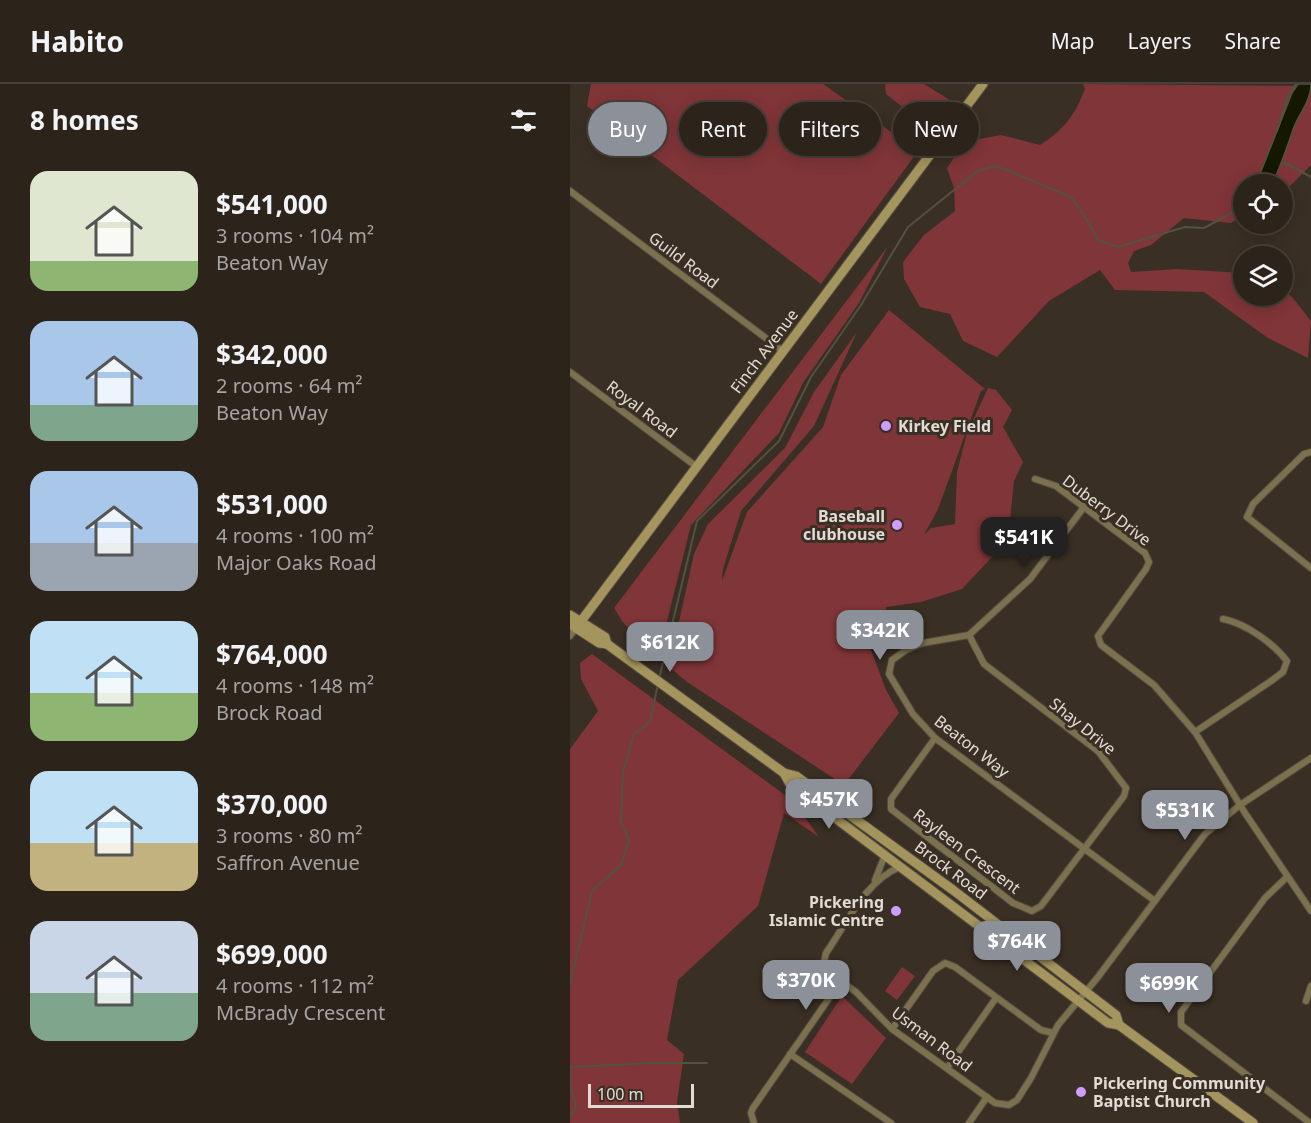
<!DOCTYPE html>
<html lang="en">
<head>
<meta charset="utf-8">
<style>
  :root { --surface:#2c231b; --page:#382f28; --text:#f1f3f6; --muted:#a6a4a3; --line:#48403a; --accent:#8c9099 }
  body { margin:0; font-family:"Noto Sans",sans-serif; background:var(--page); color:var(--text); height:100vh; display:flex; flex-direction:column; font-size:22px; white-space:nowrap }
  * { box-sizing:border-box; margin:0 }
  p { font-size:20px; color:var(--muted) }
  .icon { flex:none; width:33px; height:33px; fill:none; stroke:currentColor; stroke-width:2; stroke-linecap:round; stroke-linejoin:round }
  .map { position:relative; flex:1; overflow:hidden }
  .side { display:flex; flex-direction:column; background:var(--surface); width:570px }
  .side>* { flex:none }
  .top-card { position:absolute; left:18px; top:18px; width:570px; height:54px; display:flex; gap:12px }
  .controls { position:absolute; left:663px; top:90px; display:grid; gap:12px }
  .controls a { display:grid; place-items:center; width:60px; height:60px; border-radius:50%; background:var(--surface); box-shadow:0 3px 15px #0003,0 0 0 2px var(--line); font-size:30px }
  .scale { position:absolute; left:18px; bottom:15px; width:106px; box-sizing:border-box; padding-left:6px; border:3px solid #e2dbd4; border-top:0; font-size:16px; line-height:21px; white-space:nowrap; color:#e2dbd4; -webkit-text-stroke:4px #3a2f24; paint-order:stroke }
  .price { position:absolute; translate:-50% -51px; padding:0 14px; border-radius:12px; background:var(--accent); color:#fff; font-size:20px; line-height:39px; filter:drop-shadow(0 2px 3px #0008) }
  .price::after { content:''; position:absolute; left:50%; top:36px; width:18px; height:14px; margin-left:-9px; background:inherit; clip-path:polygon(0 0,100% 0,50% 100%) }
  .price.current { background:#222; color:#fff }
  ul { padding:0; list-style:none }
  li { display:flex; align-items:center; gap:18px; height:150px; padding:0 30px }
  li span { display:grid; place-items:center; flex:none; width:168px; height:120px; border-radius:18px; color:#555 }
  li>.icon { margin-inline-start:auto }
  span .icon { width:72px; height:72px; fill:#fffc; stroke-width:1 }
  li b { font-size:26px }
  h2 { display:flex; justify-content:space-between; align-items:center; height:72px; padding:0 30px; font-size:26px }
  .pill { padding:0 21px; border-radius:27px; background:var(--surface); box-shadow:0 3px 15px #0003,0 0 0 2px var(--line); font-size:21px; line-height:54px }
  .pill.current { background:var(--accent); color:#fff }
  header { display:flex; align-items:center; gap:36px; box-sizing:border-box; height:84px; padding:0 30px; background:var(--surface); border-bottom:2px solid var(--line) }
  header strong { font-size:28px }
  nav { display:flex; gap:33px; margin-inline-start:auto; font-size:21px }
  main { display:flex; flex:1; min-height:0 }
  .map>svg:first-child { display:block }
  .green { fill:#803538 }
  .water { fill:#141801; stroke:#525240; stroke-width:1.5 }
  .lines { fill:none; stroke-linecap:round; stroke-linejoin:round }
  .stream { stroke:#525240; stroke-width:2 }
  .minor-casing { stroke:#554b40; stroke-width:8 }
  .secondary-casing { stroke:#554b40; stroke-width:11 }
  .minor { stroke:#7b714f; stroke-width:6 }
  .secondary { stroke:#a4945d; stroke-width:9 }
  .poi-dot { fill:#cf9dff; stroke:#3a2f24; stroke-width:2 }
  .labels { text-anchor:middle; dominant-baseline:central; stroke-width:6; stroke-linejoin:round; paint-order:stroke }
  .street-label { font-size:16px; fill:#e2dbd4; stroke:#3a2f24 }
  .poi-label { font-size:16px; font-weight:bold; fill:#e2dbd4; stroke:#3a2f24; text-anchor:start }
</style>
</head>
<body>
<header>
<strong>Habito</strong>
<nav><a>Map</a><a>Layers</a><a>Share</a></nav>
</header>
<main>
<section class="side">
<h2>8 homes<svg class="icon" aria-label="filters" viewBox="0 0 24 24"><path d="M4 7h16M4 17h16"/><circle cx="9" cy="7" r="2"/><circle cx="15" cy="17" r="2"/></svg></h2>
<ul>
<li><span style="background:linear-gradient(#dfe7d0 75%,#8fb573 0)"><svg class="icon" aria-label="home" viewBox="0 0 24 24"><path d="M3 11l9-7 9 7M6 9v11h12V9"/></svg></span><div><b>$541,000</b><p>3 rooms · 104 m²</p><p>Beaton Way</p></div></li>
<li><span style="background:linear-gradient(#a9c7e8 70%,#7fa58c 0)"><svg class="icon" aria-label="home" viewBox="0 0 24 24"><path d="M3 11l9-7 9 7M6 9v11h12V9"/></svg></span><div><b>$342,000</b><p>2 rooms · 64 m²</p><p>Beaton Way</p></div></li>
<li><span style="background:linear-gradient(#a9c7e8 60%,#9aa5b1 0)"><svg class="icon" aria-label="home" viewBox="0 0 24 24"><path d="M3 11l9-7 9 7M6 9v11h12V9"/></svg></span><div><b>$531,000</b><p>4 rooms · 100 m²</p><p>Major Oaks Road</p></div></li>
<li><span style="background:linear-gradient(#bfe0f5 60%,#8fb573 0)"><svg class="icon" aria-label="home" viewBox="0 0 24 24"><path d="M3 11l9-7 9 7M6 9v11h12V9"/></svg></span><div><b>$764,000</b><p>4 rooms · 148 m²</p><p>Brock Road</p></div></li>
<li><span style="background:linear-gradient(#bfe0f5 60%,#c2b280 0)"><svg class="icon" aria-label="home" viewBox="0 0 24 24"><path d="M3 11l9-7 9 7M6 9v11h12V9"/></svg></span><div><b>$370,000</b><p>3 rooms · 80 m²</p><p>Saffron Avenue</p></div></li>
<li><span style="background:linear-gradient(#c9d6e8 60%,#7fa58c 0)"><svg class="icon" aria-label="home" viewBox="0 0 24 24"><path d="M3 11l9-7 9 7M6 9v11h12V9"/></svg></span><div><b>$699,000</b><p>4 rooms · 112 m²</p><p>McBrady Crescent</p></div></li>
</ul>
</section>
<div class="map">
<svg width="741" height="1039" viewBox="0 0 741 1039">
  <rect width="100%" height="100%" fill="#3a2f24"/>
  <g class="green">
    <polygon points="21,0 253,0 348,67 251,200 17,22"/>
    <polygon points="315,0 354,0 383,18 359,44 316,10"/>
    <path d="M513 0 741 2V81L713 109 712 100H674L673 132 661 139 614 134 581 161 564 167 558 179 561 188 607 185 673 189 674 212H712L713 206 723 214 741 237 738 274 698 254 634 208 545 206 530 186 479 217 427 273 393 257 380 230 350 223 334 195 333 178 354 151 385 127 384 104 377 84 389 66 404 56 431 51 470 61C495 45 504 32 515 5Z"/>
    <polygon points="318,162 289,219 233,299 209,349 121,441 87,577 52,537 44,524"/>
    <polygon points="319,226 415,305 411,307 368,425 354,451 361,444 385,440 387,388 397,349 418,304 426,306 442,326 433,343 453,378 444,397 439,446 424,471 392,505 351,518 316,523 313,551 298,558 316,606 329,629 274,701 117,598 99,583 124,470 138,440 215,364 244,308 287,248 244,342 171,427 153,485 152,497 177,428 253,343 271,291"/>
    <polygon points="22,570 223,717 249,753 214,729 188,822 108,896 97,956 114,970 107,1018 110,1039 0,1039 0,665 28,627 11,595 10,579"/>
    <polygon points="332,883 345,892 327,916 315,907"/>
    <polygon points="272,912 316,954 282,1000 235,968"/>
  </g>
  <path class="water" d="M728 0H741C741 17 730 28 724 43 717 63 711 82 702 100H686L722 9Z"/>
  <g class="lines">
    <g class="stream">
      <polyline points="707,47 719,9 726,0"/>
      <polyline points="713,78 741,93"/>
      <polyline points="89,595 127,437 209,357 241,293 291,221 338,143 409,86 427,82 501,113 514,131 528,156 548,163 615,143 634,144 667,126"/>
      <polyline points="0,900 22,807 51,781 59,756 51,738 53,688 64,650 80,638 88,600"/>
      <polyline points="0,983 85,979 137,979"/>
      <polyline points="0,986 0,1002 6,1023 0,1033"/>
    </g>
    <g class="minor-casing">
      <g id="minor">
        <polyline points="0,107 213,267"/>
        <polyline points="0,288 127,383"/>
        <polyline points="741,368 734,370 683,420 677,433 741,484"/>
        <polyline points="465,395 486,402 575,469 579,478 576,485 528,552 531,561 584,601 625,648 675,729 741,827"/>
        <polyline points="514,423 460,495 399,551 353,559 336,566 322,576 319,590 343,630 365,654 585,817"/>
        <polyline points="0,552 6,544"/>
        <path d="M625 648 701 597 713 588 717 577C703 559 675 539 653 535"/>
        <polyline points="365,654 321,715 321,725 443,819 462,827 471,822 554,712 556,704 528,667 414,580 399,551"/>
        <path d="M330 783C295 797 277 839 256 869L254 878 259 889 286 908 322 945 425 1019 439 1021 447 1016 461 994 488 941 528 893 635 750 670 721 741 674"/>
        <polyline points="717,793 695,814 611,928 611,941 740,1039"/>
        <polyline points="305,796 315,771"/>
        <polyline points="736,917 741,902"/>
        <polyline points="322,945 363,887 375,879 385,883 471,946 483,949"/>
        <polyline points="220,970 321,1039"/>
        <polyline points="377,984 426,914"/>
        <polyline points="184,1039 181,1029 183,1024 271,897"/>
        <polyline points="399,1039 417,1013"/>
      </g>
    </g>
    <g class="secondary-casing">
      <g id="secondary">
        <polyline points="0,531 35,553 37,560"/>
        <polyline points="0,540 29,559 37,560 214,689 226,692 383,806 546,931 549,941"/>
        <polyline points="6,544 413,0"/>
        <polyline points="214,689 220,700 538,939 549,941 683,1039"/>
      </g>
    </g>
    <use href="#minor" class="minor"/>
    <use href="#secondary" class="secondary"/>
  </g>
  <g class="poi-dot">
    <circle cx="316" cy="342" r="6"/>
    <circle cx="327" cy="441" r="6"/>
    <circle cx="326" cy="827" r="6"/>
    <circle cx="511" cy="1008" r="6"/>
  </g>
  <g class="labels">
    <g class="street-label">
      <text transform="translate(114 176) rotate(37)">Guild Road</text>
      <text transform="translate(194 267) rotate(-53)">Finch Avenue</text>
      <text transform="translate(72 325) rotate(37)">Royal Road</text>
      <text transform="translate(537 426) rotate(37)">Duberry Drive</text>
      <text transform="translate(513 642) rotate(39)">Shay Drive</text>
      <text transform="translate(402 662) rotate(38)">Beaton Way</text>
      <text transform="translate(397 767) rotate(37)">Rayleen Crescent</text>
      <text transform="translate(381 786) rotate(37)">Brock Road</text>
      <text transform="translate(362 955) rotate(37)">Usman Road</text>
    </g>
    <g class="poi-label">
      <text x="328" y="342">Kirkey Field</text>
      <text x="315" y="432" text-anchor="end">Baseball<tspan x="315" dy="18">clubhouse</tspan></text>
      <text x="314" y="818" text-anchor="end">Pickering<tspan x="314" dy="18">Islamic Centre</tspan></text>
      <text x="523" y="999">Pickering Community<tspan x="523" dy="18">Baptist Church</tspan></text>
    </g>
  </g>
</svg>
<div class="controls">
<a><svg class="icon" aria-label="locate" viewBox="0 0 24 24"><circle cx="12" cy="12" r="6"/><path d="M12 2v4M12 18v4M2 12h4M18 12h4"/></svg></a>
<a><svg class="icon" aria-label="layers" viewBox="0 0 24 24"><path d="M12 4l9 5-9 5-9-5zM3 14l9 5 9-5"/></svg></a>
</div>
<div class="scale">100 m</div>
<b class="price current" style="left:454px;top:484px">$541K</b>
<b class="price" style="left:310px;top:577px">$342K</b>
<b class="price" style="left:100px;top:589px">$612K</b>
<b class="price" style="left:259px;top:746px">$457K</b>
<b class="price" style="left:615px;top:757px">$531K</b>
<b class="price" style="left:447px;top:888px">$764K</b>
<b class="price" style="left:236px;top:927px">$370K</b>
<b class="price" style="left:599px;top:930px">$699K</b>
<div class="top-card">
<a class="pill current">Buy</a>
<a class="pill">Rent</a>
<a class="pill">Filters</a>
<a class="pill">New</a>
</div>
</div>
</main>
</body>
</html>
